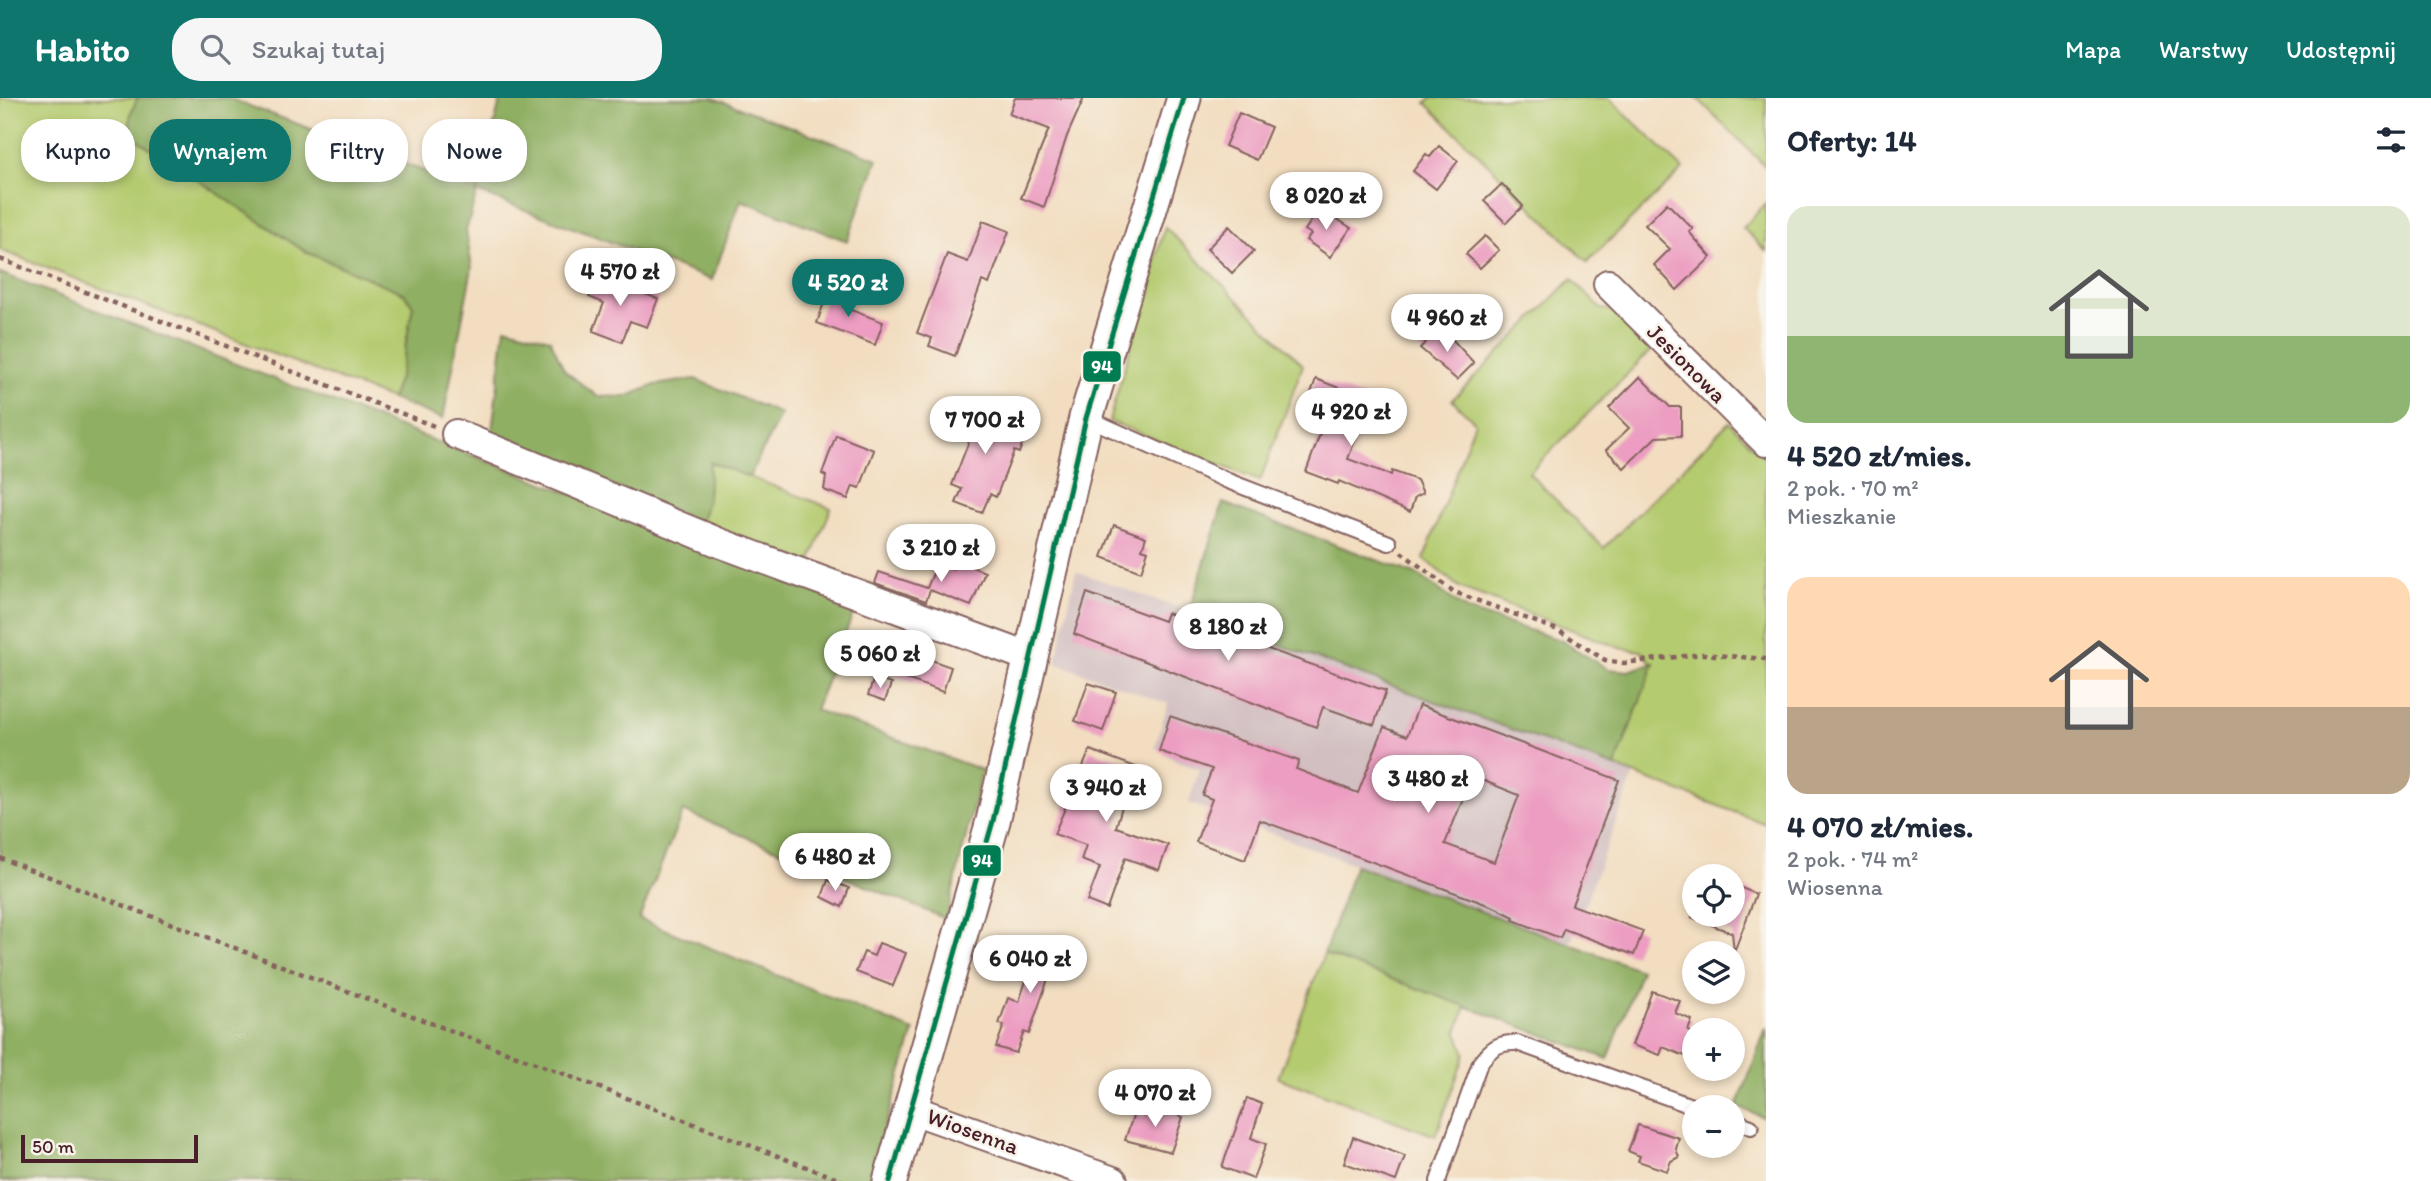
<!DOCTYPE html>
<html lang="pl">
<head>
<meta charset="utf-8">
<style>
  :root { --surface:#fff; --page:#f6f6f7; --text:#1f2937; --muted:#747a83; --accent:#0f766e }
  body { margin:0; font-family:Itim,sans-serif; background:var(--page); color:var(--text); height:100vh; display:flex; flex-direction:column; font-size:26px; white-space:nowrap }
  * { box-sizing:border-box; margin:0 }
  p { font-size:23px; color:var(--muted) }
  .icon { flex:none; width:38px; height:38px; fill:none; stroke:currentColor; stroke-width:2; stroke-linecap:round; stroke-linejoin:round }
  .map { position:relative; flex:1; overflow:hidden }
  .details { display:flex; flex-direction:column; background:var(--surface); width:665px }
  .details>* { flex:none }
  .hud { position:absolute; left:21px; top:21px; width:665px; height:63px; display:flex; gap:14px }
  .fabs { position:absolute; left:1682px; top:766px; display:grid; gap:14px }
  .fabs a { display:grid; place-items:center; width:63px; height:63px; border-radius:50%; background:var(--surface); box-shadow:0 4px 10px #0003; font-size:35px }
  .scale { position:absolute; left:21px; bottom:18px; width:177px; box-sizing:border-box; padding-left:7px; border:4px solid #4a1f2b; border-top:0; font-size:19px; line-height:24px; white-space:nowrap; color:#4a1f2b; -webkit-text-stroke:5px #f7f3e8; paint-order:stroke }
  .price { position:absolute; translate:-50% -60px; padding:0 16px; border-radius:24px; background:#fff; color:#222; font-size:23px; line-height:46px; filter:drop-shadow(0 2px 4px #0008) }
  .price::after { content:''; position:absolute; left:50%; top:42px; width:21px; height:16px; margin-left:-10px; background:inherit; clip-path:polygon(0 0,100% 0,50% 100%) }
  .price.current { background:var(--accent); color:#fff }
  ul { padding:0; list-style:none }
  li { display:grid; align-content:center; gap:14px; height:371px; padding:0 21px }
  li span { display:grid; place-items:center; height:217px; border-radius:21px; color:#555 }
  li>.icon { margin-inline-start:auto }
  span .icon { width:126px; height:126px; fill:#fffc; stroke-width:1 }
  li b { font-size:30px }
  h2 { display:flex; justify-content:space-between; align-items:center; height:84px; padding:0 21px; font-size:30px }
  .chip { padding:0 24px; border-radius:28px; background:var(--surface); box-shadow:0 4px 10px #0003; font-size:24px; line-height:63px }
  .chip.current { background:var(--accent); color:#fff }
  header { display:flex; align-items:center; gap:42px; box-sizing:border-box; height:98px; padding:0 35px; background:var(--accent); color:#fff }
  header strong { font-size:33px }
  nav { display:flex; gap:38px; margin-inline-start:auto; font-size:24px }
  .search { width:490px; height:63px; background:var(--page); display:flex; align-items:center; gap:18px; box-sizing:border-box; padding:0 24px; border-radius:28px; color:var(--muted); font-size:26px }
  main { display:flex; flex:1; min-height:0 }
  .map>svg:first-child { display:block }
  .industrial { fill:#d2bfc1 }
  .green { fill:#b4cb6f; stroke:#7f754d; stroke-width:2 }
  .forest { fill:#8faf62; stroke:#6c6746; stroke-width:2 }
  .building { fill:#ec9dc1; fill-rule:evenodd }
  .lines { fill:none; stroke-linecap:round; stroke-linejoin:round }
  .service-casing { stroke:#85625f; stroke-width:18 }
  .minor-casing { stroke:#85625f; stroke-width:32 }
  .tertiary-casing { stroke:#85625f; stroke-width:37 }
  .path { stroke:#85625f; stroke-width:4.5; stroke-dasharray:5 5; stroke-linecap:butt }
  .service { stroke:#fff; stroke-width:14 }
  .minor { stroke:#fff; stroke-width:28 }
  .tertiary { stroke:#fff; stroke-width:33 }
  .bus-1-casing { stroke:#f7f3e8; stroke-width:10 }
  .bus-1 { stroke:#007c52; stroke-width:5 }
  .labels { text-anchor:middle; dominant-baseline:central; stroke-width:5; stroke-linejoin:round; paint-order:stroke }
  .street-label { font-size:23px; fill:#4a1f2b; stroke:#f7f3e8 }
  .line-badge { stroke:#f7f3e8; stroke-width:2.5 }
  .badge-label { font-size:19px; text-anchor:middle; font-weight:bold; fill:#fff }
</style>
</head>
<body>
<header>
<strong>Habito</strong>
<div class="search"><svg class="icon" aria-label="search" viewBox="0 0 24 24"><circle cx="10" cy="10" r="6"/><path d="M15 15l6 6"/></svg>Szukaj tutaj</div>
<nav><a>Mapa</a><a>Warstwy</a><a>Udostępnij</a></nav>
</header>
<main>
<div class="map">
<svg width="1766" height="1083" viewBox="0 0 1766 1083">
  <rect width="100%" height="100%" fill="#f7f3e8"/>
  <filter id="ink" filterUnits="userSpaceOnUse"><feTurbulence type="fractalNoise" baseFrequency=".0143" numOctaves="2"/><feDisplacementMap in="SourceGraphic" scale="14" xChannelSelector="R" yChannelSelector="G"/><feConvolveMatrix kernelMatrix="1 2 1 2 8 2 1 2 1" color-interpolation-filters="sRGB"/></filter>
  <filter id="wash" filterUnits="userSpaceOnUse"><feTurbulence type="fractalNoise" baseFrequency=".00686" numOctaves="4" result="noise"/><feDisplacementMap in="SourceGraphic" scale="28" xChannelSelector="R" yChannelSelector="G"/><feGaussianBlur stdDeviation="1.57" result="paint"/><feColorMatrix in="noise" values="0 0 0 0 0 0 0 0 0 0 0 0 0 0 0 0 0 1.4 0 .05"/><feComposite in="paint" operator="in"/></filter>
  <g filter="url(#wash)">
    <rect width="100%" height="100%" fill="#f2ddc0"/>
    <polygon class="industrial" points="1076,473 1634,676 1570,846 1189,705 1199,671 1177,664 1155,649 1168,606 1056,565"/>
    <g class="green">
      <path d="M0 0H138C130 15 126 25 135 40L306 154 404 195 413 208 400 277 391 301 0 152Z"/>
      <polygon points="1431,0 1609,0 1683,71 1587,164 1426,5"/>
      <polygon points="1697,0 1766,0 1766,69"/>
      <polygon points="1766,105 1766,153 1743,130"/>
      <polygon points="1165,129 1303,267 1260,383 1109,323"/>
      <polygon points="1572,181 1601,211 1614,212 1653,250 1529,375 1604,450 1729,324 1766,361 1766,726 1615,669 1653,566 1641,553 1620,550 1459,489 1424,461 1475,324 1452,302"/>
      <polygon points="710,364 831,410 810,465 701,424 708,398"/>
      <polygon points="1324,856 1466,908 1457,934 1465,956 1436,1038 1278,980"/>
    </g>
    <g class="forest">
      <path d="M138 0H228L477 93 501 0H713L878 61 847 143 741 102 712 182 477 94 466 133 472 170 443 321 391 301 400 277 413 208 404 195 306 154 135 40C126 25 130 15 138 0Z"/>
      <polygon points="0,175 857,506 815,612 982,672 946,821 683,713 639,821 914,933 868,1083 0,1083"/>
      <polygon points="505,229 550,241 565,273 597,298 626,299 655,287 695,281 781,316 749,379 710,364 708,398 701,424 491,340"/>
      <polygon points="1223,405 1420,478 1468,513 1560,542 1608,571 1628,573 1654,565 1615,669 1189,514"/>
      <polygon points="1355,767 1641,872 1608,961 1324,856"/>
      <polygon points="1766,930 1766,1020 1737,1009"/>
    </g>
    <g id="blocks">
      <g class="building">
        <polygon points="1015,0 1084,0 1067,38 1044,109 1021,100 1049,31 1009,16"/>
        <polygon points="1239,15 1271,29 1257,62 1225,48"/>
        <polygon points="1439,48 1458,63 1436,91 1413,73 1426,56 1430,59"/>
        <polygon points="1502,86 1523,108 1506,125 1484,103"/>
        <polygon points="1667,105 1693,131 1689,134 1711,159 1677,192 1654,167 1670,151 1645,127"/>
        <polygon points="1320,110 1351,130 1330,159 1306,142 1311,136 1305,132"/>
        <polygon points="983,123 1009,133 989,186 982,183 955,258 929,248 932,240 917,235 947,156 968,164"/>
        <polygon points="1229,128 1254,153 1232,175 1207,151"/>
        <polygon points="1485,138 1499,152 1480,170 1466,156"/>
        <polygon points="597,177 658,201 647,229 630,223 622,244 593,233 604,205 589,199"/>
        <polygon points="829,190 848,197 843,209 883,224 875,247 817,225"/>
        <polygon points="1441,229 1474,265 1457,282 1420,250"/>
        <polygon points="1640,279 1670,309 1681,309 1681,338 1656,339 1624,370 1606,352 1629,330 1609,310"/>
        <polygon points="1316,281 1370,302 1348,361 1391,377 1392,373 1417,382 1423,395 1415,399 1410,414 1339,383 1338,386 1306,374 1325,322 1304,314"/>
        <polygon points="953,313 1000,330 1004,316 1029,325 1019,355 1014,353 996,399 990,396 982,415 956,405 962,391 952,387 969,343 946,334"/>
        <polygon points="836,337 874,352 860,390 853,388 848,401 824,392 826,378 822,376"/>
        <polygon points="1114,427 1146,439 1142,451 1148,453 1141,474 1102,459"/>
        <polygon points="957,463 985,474 971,508 930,492 926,503 875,485 879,474 927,490 937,466 953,472"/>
        <polygon points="1087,495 1164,523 1167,515 1386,593 1374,627 1323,609 1316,629 1074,536"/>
        <polygon points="902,538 935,550 931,562 951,569 943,594 889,575"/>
        <polygon points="874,580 891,586 885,603 868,597"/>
        <polygon points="1088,585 1116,594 1103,633 1075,623"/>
        <path d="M1419 607 1619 682 1572 807 1643 833 1634 857 1564 831 1560 840 1513 822 1514 819 1496 810 1260 722 1245 762 1196 744 1212 701 1202 697 1212 671 1159 653 1170 618 1299 663 1296 671 1358 695 1384 629 1407 638ZM1472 678 1519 697 1494 764 1445 746Z"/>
        <polygon points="1090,652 1144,672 1138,689 1129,685 1116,729 1168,747 1159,772 1125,760 1107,811 1087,803 1100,769 1081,762 1086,747 1054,736"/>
        <polygon points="828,782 849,790 842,809 822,799"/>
        <polygon points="1732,786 1756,796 1734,854 1732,835 1691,819 1732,817"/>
        <polygon points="1040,840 1068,850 1056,881 1049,878 1029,936 1024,934 1016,955 996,949 1004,927 999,926 1008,900 1019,904"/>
        <polygon points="879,845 906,855 893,888 856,874 864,854 874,858"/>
        <polygon points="1652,893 1680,903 1675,915 1692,922 1688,933 1694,935 1690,960 1663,949 1660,957 1632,947"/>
        <polygon points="1247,1000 1262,1006 1251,1040 1266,1046 1253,1081 1222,1069"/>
        <polygon points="1149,1007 1183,1019 1171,1054 1125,1042 1134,1015 1144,1018"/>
        <polygon points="1638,1027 1679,1040 1676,1051 1679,1059 1671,1063 1667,1073 1638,1063 1640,1058 1628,1053"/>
        <polygon points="1353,1039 1405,1058 1396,1083 1344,1065"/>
      </g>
    </g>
  </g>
  <g filter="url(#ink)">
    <use href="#blocks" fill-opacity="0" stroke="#85625f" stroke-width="2"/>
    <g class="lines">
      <g class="service-casing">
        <g id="service">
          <polyline points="1087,320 1228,383 1389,445"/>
          <polyline points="1732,1022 1751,1029"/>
          <path d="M1438 1083 1480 965C1491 950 1499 944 1517 945L1697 1010"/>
        </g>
      </g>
      <g class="minor-casing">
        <g id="minor">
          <polyline points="1608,186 1766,344"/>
          <polyline points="456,336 720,445 1031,560"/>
          <polyline points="913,1012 1113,1083"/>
        </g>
      </g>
      <g class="tertiary-casing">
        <polyline id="tertiary" points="890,1083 993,723 1086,320 1184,0"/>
      </g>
      <g class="path">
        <polyline points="0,161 434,328"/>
        <polyline points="1401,454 1454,494 1558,532 1605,562 1624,565 1702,556 1766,561"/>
        <polyline points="0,760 843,1083"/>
      </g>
      <use href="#service" class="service"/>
      <use href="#minor" class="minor"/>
      <use href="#tertiary" class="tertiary"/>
      <g class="bus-1-casing">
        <polyline id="bus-1" points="890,1083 993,723 1086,320 1184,0"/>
      </g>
      <use href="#bus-1" class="bus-1"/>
    </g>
  </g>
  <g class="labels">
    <g class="street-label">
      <text transform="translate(1687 265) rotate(45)">Jesionowa</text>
      <text transform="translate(973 1033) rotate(20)">Wiosenna</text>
    </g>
  </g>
  <g class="line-badge">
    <rect x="1082" y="252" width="40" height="33" rx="7" fill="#007c52"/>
    <rect x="962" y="746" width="40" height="33" rx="7" fill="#007c52"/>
  </g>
  <g class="badge-label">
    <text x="1102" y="275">94</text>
    <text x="982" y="769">94</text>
  </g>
</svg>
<div class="fabs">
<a><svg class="icon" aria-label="locate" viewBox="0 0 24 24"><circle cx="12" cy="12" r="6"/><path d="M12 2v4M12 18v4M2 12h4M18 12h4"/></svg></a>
<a><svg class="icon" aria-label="layers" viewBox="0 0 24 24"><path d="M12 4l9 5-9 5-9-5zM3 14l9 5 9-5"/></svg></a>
<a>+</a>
<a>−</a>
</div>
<div class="scale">50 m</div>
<b class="price" style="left:1326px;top:134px">8 020 zł</b>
<b class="price" style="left:620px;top:210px">4 570 zł</b>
<b class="price current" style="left:848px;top:221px">4 520 zł</b>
<b class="price" style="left:1447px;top:256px">4 960 zł</b>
<b class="price" style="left:1351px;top:350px">4 920 zł</b>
<b class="price" style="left:985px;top:358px">7 700 zł</b>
<b class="price" style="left:941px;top:486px">3 210 zł</b>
<b class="price" style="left:1228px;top:565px">8 180 zł</b>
<b class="price" style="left:880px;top:592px">5 060 zł</b>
<b class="price" style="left:1428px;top:717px">3 480 zł</b>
<b class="price" style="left:1106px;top:726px">3 940 zł</b>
<b class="price" style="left:835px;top:795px">6 480 zł</b>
<b class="price" style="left:1030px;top:897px">6 040 zł</b>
<b class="price" style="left:1155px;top:1031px">4 070 zł</b>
<div class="hud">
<a class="chip">Kupno</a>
<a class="chip current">Wynajem</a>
<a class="chip">Filtry</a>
<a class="chip">Nowe</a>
</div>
</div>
<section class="details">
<h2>Oferty: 14<svg class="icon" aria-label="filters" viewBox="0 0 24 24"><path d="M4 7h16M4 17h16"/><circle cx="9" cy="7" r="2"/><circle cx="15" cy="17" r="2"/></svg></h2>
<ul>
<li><span style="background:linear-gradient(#dfe7d0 60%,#8fb573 0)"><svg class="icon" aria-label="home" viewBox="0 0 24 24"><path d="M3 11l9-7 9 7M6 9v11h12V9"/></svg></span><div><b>4 520 zł/mies.</b><p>2 pok. · 70 m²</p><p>Mieszkanie</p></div></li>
<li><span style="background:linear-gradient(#ffd9b3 60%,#b9a48a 0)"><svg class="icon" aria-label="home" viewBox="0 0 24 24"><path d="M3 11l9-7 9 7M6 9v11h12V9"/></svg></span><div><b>4 070 zł/mies.</b><p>2 pok. · 74 m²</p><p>Wiosenna</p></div></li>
</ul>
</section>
</main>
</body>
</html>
